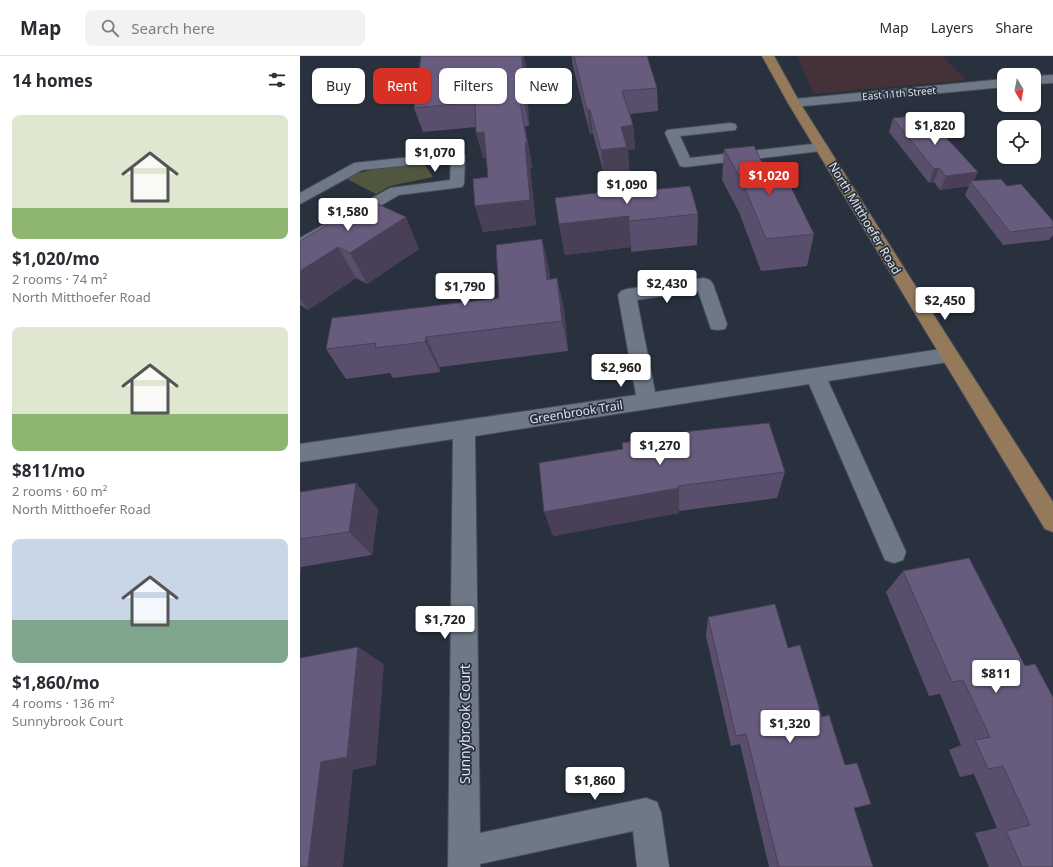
<!DOCTYPE html>
<html lang="en">
<head>
<meta charset="utf-8">
<style>
  :root { --surface:#fff; --page:#f2f2f3; --text:#2b2b33; --muted:#7c7c81; --line:#e1e1e2; --accent:#d93025 }
  body { margin:0; font-family:"Noto Sans",sans-serif; background:var(--page); color:var(--text); height:100vh; display:flex; flex-direction:column; font-size:15px; white-space:nowrap }
  * { box-sizing:border-box; margin:0 }
  p { font-size:13px; color:var(--muted) }
  .icon { flex:none; width:22px; height:22px; fill:none; stroke:currentColor; stroke-width:2; stroke-linecap:round; stroke-linejoin:round }
  .map { position:relative; flex:1; overflow:hidden }
  .panel { display:flex; flex-direction:column; background:var(--surface); width:300px }
  .panel>* { flex:none }
  .guide { position:absolute; left:12px; top:12px; width:380px; height:36px; display:flex; gap:8px }
  .needle { width:26px; rotate:170deg }
  .tools { position:absolute; left:697px; top:12px; display:grid; gap:8px }
  .tools a { display:grid; place-items:center; width:44px; height:44px; border-radius:8px; background:var(--surface); box-shadow:0 1px 3px #0004; font-size:20px }
  .price { position:absolute; translate:-50% -34px; padding:0 9px; border-radius:4px; background:#fff; color:#222; font-size:13px; line-height:26px; filter:drop-shadow(0 1px 2px #0008) }
  .price::after { content:''; position:absolute; left:50%; top:24px; width:12px; height:9px; margin-left:-6px; background:inherit; clip-path:polygon(0 0,100% 0,50% 100%) }
  .price.selected { background:var(--accent); color:#fff }
  ul { padding:0; list-style:none }
  li { display:grid; align-content:center; gap:8px; height:212px; padding:0 12px }
  li span { display:grid; place-items:center; height:124px; border-radius:8px; color:#555 }
  li>.icon { margin-inline-start:auto }
  span .icon { width:72px; height:72px; fill:#fffc; stroke-width:1 }
  li b { font-size:17px }
  h2 { display:flex; justify-content:space-between; align-items:center; height:48px; padding:0 12px; font-size:17px }
  .chip { padding:0 14px; border-radius:8px; background:var(--surface); box-shadow:0 1px 3px #0004; font-size:14px; line-height:36px }
  .chip.selected { background:var(--accent); color:#fff }
  header { display:flex; align-items:center; gap:24px; box-sizing:border-box; height:56px; padding:0 20px; background:var(--surface); border-bottom:1px solid var(--line) }
  header strong { font-size:19px }
  nav { display:flex; gap:22px; margin-inline-start:auto; font-size:14px }
  .search { width:280px; height:36px; background:var(--page); display:flex; align-items:center; gap:10px; box-sizing:border-box; padding:0 14px; border-radius:8px; color:var(--muted); font-size:15px }
  main { display:flex; flex:1; min-height:0 }
  .map>svg:first-child { display:block }
  .commercial { fill:#453138 }
  .green { fill:#51573f }
  .lines { fill:none; stroke-linecap:round; stroke-linejoin:round }
  .minor-casing { stroke:#474e58; stroke-width:2 }
  .major-casing { stroke:#474e58; stroke-width:2 }
  .minor { fill:#6e7886; fill-rule:evenodd }
  .major { fill:#947a5b; fill-rule:evenodd }
  .wall { fill:#594f6c }
  .shaded-wall { fill:#494058 }
  .building { fill:#685c7e; stroke:#494058 }
  .labels { text-anchor:middle; dominant-baseline:central; stroke-width:3.5; stroke-linejoin:round; paint-order:stroke }
  .far-street-label { font-size:10px; fill:#e0e6ee; stroke:#28313d }
  .street-label { font-size:12px; fill:#e0e6ee; stroke:#28313d }
  .near-street-label { font-size:14px; fill:#e0e6ee; stroke:#28313d }
</style>
</head>
<body>
<header>
<strong>Map</strong>
<div class="search"><svg class="icon" aria-label="search" viewBox="0 0 24 24"><circle cx="10" cy="10" r="6"/><path d="M15 15l6 6"/></svg>Search here</div>
<nav><a>Map</a><a>Layers</a><a>Share</a></nav>
</header>
<main>
<section class="panel">
<h2>14 homes<svg class="icon" aria-label="filters" viewBox="0 0 24 24"><path d="M4 7h16M4 17h16"/><circle cx="9" cy="7" r="2"/><circle cx="15" cy="17" r="2"/></svg></h2>
<ul>
<li><span style="background:linear-gradient(#dfe7d0 75%,#8fb573 0)"><svg class="icon" aria-label="home" viewBox="0 0 24 24"><path d="M3 11l9-7 9 7M6 9v11h12V9"/></svg></span><div><b>$1,020/mo</b><p>2 rooms · 74 m²</p><p>North Mitthoefer Road</p></div></li>
<li><span style="background:linear-gradient(#dfe7d0 70%,#8fb573 0)"><svg class="icon" aria-label="home" viewBox="0 0 24 24"><path d="M3 11l9-7 9 7M6 9v11h12V9"/></svg></span><div><b>$811/mo</b><p>2 rooms · 60 m²</p><p>North Mitthoefer Road</p></div></li>
<li><span style="background:linear-gradient(#c9d6e8 65%,#7fa58c 0)"><svg class="icon" aria-label="home" viewBox="0 0 24 24"><path d="M3 11l9-7 9 7M6 9v11h12V9"/></svg></span><div><b>$1,860/mo</b><p>4 rooms · 136 m²</p><p>Sunnybrook Court</p></div></li>
</ul>
</section>
<div class="map">
<svg width="753" height="811" viewBox="0 0 753 811">
  <rect width="100%" height="100%" fill="#28313d"/>
  <polygon class="commercial" points="498,0 643,0 667,24 513,38"/>
  <polygon class="green" points="108,105 125,109 133,121 90,130 76,138 47,123 51,119"/>
  <g class="lines">
    <g class="minor-casing">
      <g id="minor">
        <polygon points="753,19 753,27 734,28 734,20"/>
        <polygon points="704,23 704,31 494,51 488,47 494,43"/>
        <polygon points="430,67 435,68 437,71 435,74 380,80 390,102 521,87 526,88 528,91 526,94 521,95 385,111 380,110 365,77 367,74"/>
        <polygon points="158,96 163,97 165,100 164,128 162,131 99,139 6,193 0,194 0,182 90,132 150,124 151,105 62,114 0,148 0,137 54,107"/>
        <polygon points="404,222 410,224 413,228 427,268 425,273 418,274 411,273 398,235 337,244 355,336 648,292 655,294 658,299 655,304 648,306 528,325 606,496 603,504 594,507 585,504 509,328 175,380 180,777 346,742 357,746 361,757 369,811 337,811 333,775 180,808 180,811 148,811 153,383 0,406 0,388 336,339 318,239 321,235 327,233"/>
      </g>
    </g>
    <g class="major-casing">
      <polygon id="major" points="462,0 474,0 500,47 635,261 753,446 753,476 745,473 488,47"/>
    </g>
    <use href="#minor" class="minor"/>
    <use href="#major" class="major"/>
  </g>
  <g class="wall">
    <polygon points="272,0 347,0 357,32 358,55 330,58 333,69 335,93 328,94 329,115 304,118 293,78 290,78 272,6"/>
    <polygon points="226,9 229,70 225,70 232,111 230,112 236,169 183,176 175,150 188,121 186,101 183,102 176,71 123,76 114,52"/>
    <polygon points="593,62 678,116 673,125 707,130 753,165 753,179 749,184 703,189 665,139 669,130 640,134 634,126 629,127 589,76"/>
    <polygon points="424,93 469,121 514,178 507,210 461,215 439,156 422,124"/>
    <polygon points="322,137 398,158 397,189 331,196 331,191 265,199 259,168"/>
    <polygon points="242,183 249,214 250,223 257,223 264,253 268,295 140,311 140,316 93,322 90,317 46,323 26,293 199,242"/>
    <polygon points="0,185 119,193 67,228 56,222 8,254 0,249"/>
    <polygon points="322,387 485,416 477,442 379,455 379,457 253,480 323,393"/>
    <polygon points="0,436 78,453 72,499 1,511 0,520"/>
    <polygon points="669,502 753,811 689,811 675,777 697,772 674,718 660,721 649,694 661,689 640,638 629,640 586,536 603,515"/>
    <polygon points="408,561 488,592 522,661 545,709 571,748 554,752 573,811 469,811 440,688 431,690 406,580"/>
  </g>
  <g class="shaded-wall">
    <polygon points="222,0 224,0 226,9 229,70 224,46"/>
    <polygon points="220,46 232,111 230,112 236,169 183,176 175,150 225,87"/>
    <polygon points="287,54 290,54 293,78 290,78"/>
    <polygon points="333,69 335,93 328,94 329,115 304,118 301,94 321,71"/>
    <polygon points="184,76 190,101 183,102 176,77"/>
    <polygon points="639,112 634,126 629,127 634,113"/>
    <polygon points="678,116 672,128 670,125 669,130 640,134 646,120"/>
    <polygon points="329,160 329,165 331,191 265,199 259,168"/>
    <polygon points="106,161 119,193 67,228 50,197"/>
    <polygon points="242,183 249,214 254,255 247,224"/>
    <polygon points="38,191 56,222 8,254 0,242 0,215"/>
    <polygon points="257,222 264,253 268,295 262,265"/>
    <polygon points="126,281 140,311 140,316 125,286"/>
    <polygon points="56,427 78,453 72,499 49,476"/>
    <polygon points="379,432 379,457 253,480 244,456"/>
    <polygon points="0,510 1,511 0,520"/>
    <polygon points="58,591 84,608 76,709 53,714 43,811 8,811 21,706"/>
  </g>
  <g class="building">
    <polygon points="121,0 222,0 224,46 220,46 227,87 225,87 230,144 175,150 173,123 188,121 184,76 176,77 175,46 114,52"/>
    <polygon points="274,0 347,0 357,32 322,35 333,69 321,71 327,91 301,94 290,54 287,54"/>
    <polygon points="625,59 678,116 646,120 639,112 634,113 593,62"/>
    <polygon points="454,90 469,121 485,119 514,178 466,183 442,125 424,93"/>
    <polygon points="701,123 707,130 721,128 753,165 753,171 710,176 670,125"/>
    <polygon points="390,130 398,158 329,165 329,160 259,168 255,142 322,134 322,137"/>
    <polygon points="69,144 106,161 50,197 38,191 0,215 0,185"/>
    <polygon points="242,183 247,224 257,222 262,265 126,281 125,286 75,292 76,287 26,293 32,262 199,242 196,189"/>
    <polygon points="469,367 485,416 378,430 379,432 244,456 239,407 323,393 322,387 392,375"/>
    <polygon points="56,427 49,476 0,483 0,436"/>
    <polygon points="669,502 725,610 735,608 753,641 753,811 722,811 706,775 730,769 703,710 688,713 675,684 690,681 663,624 652,626 603,515"/>
    <polygon points="475,548 488,592 500,589 522,661 529,659 545,709 557,707 571,748 554,752 573,811 479,811 446,678 436,680 408,561"/>
    <polygon points="58,591 47,701 21,706 8,811 0,811 0,602"/>
  </g>
  <g class="labels">
    <g class="far-street-label">
      <text transform="translate(599 37) rotate(-5)">East 11th Street</text>
    </g>
    <g class="street-label">
      <text transform="translate(565 162) rotate(59)">North Mitthoefer Road</text>
      <text transform="translate(276 356) rotate(-9)">Greenbrook Trail</text>
    </g>
    <g class="near-street-label">
      <text transform="translate(164 668) rotate(-90)">Sunnybrook Court</text>
    </g>
  </g>
</svg>
<div class="tools">
<a><svg class="needle" viewBox="-14 -14 28 28"><path d="M0-13l5 13h-10z" fill="#e53935"/><path d="M0 13l5-13h-10z" fill="#7c7c81"/></svg></a>
<a><svg class="icon" aria-label="locate" viewBox="0 0 24 24"><circle cx="12" cy="12" r="6"/><path d="M12 2v4M12 18v4M2 12h4M18 12h4"/></svg></a>
</div>
<b class="price" style="left:635px;top:90px">$1,820</b>
<b class="price" style="left:135px;top:117px">$1,070</b>
<b class="price selected" style="left:469px;top:140px">$1,020</b>
<b class="price" style="left:327px;top:149px">$1,090</b>
<b class="price" style="left:48px;top:176px">$1,580</b>
<b class="price" style="left:367px;top:248px">$2,430</b>
<b class="price" style="left:165px;top:251px">$1,790</b>
<b class="price" style="left:645px;top:265px">$2,450</b>
<b class="price" style="left:321px;top:332px">$2,960</b>
<b class="price" style="left:360px;top:410px">$1,270</b>
<b class="price" style="left:145px;top:584px">$1,720</b>
<b class="price" style="left:696px;top:638px">$811</b>
<b class="price" style="left:490px;top:688px">$1,320</b>
<b class="price" style="left:295px;top:745px">$1,860</b>
<div class="guide">
<a class="chip">Buy</a>
<a class="chip selected">Rent</a>
<a class="chip">Filters</a>
<a class="chip">New</a>
</div>
</div>
</main>
</body>
</html>
